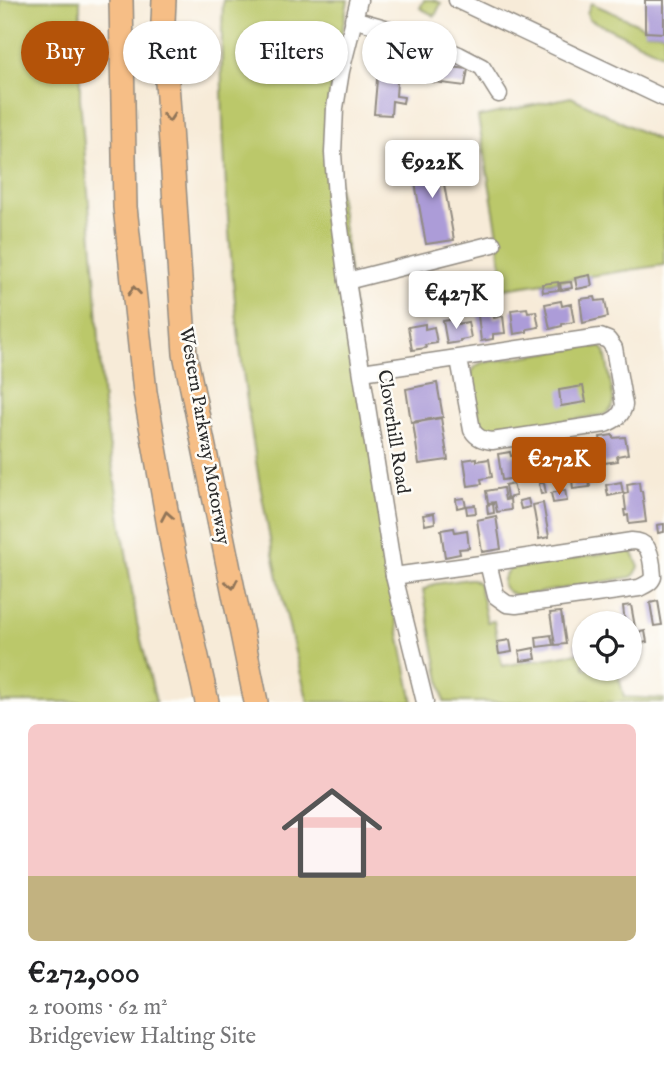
<!DOCTYPE html>
<html lang="en">
<head>
<meta charset="utf-8">
<style>
  :root { --surface:#fff; --page:#f6f6f6; --text:#202124; --muted:#757577; --line:#e0e0e0; --accent:#b45309 }
  body { margin:0; font-family:"IM FELL English",serif; background:var(--page); color:var(--text); height:100vh; display:flex; flex-direction:column; font-size:26px; white-space:nowrap }
  * { box-sizing:border-box; margin:0 }
  p { font-size:23px; color:var(--muted) }
  .icon { flex:none; width:38px; height:38px; fill:none; stroke:currentColor; stroke-width:2; stroke-linecap:round; stroke-linejoin:round }
  .map { position:relative; height:702px; overflow:hidden }
  .details { display:flex; flex-direction:column; background:var(--surface); flex:1 }
  .details>* { flex:none }
  .guide { position:absolute; left:21px; top:21px; width:623px; height:63px; display:flex; gap:14px }
  .controls { position:absolute; left:572px; top:611px; display:grid; gap:14px }
  .controls a { display:grid; place-items:center; width:70px; height:70px; border-radius:50%; background:var(--surface); box-shadow:0 2px 5px #0004; font-size:35px }
  .price { position:absolute; translate:-50% -60px; padding:0 16px; border-radius:7px; background:#fff; color:#222; font-size:23px; line-height:46px; filter:drop-shadow(0 2px 4px #0008) }
  .price::after { content:''; position:absolute; left:50%; top:42px; width:21px; height:16px; margin-left:-10px; background:inherit; clip-path:polygon(0 0,100% 0,50% 100%) }
  .price.on { background:var(--accent); color:#fff }
  ul { padding:0; list-style:none }
  li { display:grid; align-content:center; gap:14px; height:371px; padding:0 28px }
  li+li { border-top:2px solid var(--line) }
  li span { display:grid; place-items:center; height:217px; border-radius:10px; color:#555 }
  li>.icon { margin-inline-start:auto }
  span .icon { width:126px; height:126px; fill:#fffc; stroke-width:1 }
  li b { font-size:30px }
  .tag { padding:0 24px; border-radius:32px; background:var(--surface); box-shadow:0 2px 5px #0004; font-size:24px; line-height:63px }
  .tag.on { background:var(--accent); color:#fff }
  .map>svg:first-child { display:block }
  .green { fill:#bbc86a; stroke:#737a4a; stroke-width:2 }
  .building { fill:#ac9cd8 }
  .lines { fill:none; stroke-linecap:round; stroke-linejoin:round }
  .minor-casing { stroke:#918b82; stroke-width:19 }
  .highway-casing { stroke:#918b82; stroke-width:26 }
  .minor { stroke:#fff; stroke-width:16 }
  .highway { stroke:#f6be86; stroke-width:23 }
  .oneway { stroke:#907458 }
  .labels { text-anchor:middle; dominant-baseline:central; stroke-width:5; stroke-linejoin:round; paint-order:stroke }
  .street-label { font-size:19px; fill:#2b2b2b; stroke:#fdfcf7 }
</style>
</head>
<body>
<div class="map">
<svg width="664" height="702" viewBox="0 0 664 702">
  <rect width="100%" height="100%" fill="#fdfcf7"/>
  <filter id="ink" filterUnits="userSpaceOnUse"><feTurbulence type="fractalNoise" baseFrequency=".0143" numOctaves="2"/><feDisplacementMap in="SourceGraphic" scale="14" xChannelSelector="R" yChannelSelector="G"/><feConvolveMatrix kernelMatrix="1 2 1 2 8 2 1 2 1" color-interpolation-filters="sRGB"/></filter>
  <filter id="wash" filterUnits="userSpaceOnUse"><feTurbulence type="fractalNoise" baseFrequency=".00686" numOctaves="4" result="noise"/><feDisplacementMap in="SourceGraphic" scale="28" xChannelSelector="R" yChannelSelector="G"/><feGaussianBlur stdDeviation="1.57" result="paint"/><feColorMatrix in="noise" values="0 0 0 0 0 0 0 0 0 0 0 0 0 0 0 0 0 1.4 0 .05"/><feComposite in="paint" operator="in"/></filter>
  <g filter="url(#wash)">
    <rect width="100%" height="100%" fill="#f7ebd8"/>
    <g class="green">
      <polygon points="0,0 80,0 80,98 95,275 103,404 137,623 156,702 0,702"/>
      <path d="M223 0H348L328 105 388 579 413 702H308C254 503 227 296 222 90 221 60 222 30 223 0Z"/>
      <polygon points="424,0 433,0 441,3 435,16 420,8"/>
      <polygon points="591,3 645,27 645,32 664,33 664,55 589,19 587,13"/>
      <polygon points="571,97 664,143 664,265 504,289 498,235 478,117"/>
      <path d="M589 346 601 347 605 351 614 402C613 409 609 412 603 415L490 432 480 426 471 375C473 369 475 366 481 363Z"/>
      <path d="M624 550 633 553 639 567 635 574 631 577 519 596C503 592 497 583 509 569Z"/>
      <polygon points="469,579 473,579 479,584 487,622 494,621 502,666 584,652 584,668 617,669 624,697 664,699 664,702 444,702 423,590 434,584"/>
    </g>
    <g id="blocks">
      <g class="building">
        <polygon points="645,0 664,0 664,33 645,32"/>
        <polygon points="380,46 402,48 401,60 409,61 408,69 398,68 396,96 404,97 403,103 392,101 391,115 374,114"/>
        <polygon points="435,59 452,61 452,67 468,69 465,86 425,81 428,64 434,65"/>
        <polygon points="439,156 454,240 426,244 411,160"/>
        <polygon points="590,275 592,286 577,289 575,278"/>
        <polygon points="558,282 559,290 543,292 542,284"/>
        <polygon points="571,282 572,288 561,290 560,283"/>
        <polygon points="484,294 485,303 476,304 475,296"/>
        <polygon points="595,297 596,301 605,300 608,317 583,323 580,299"/>
        <polygon points="436,300 438,309 427,310 427,307 423,308 422,302"/>
        <polygon points="561,301 562,306 571,304 574,322 562,324 562,326 550,329 545,304"/>
        <polygon points="527,308 528,312 536,311 539,327 527,329 527,332 514,334 511,310"/>
        <polygon points="493,313 494,318 503,316 505,333 493,334 493,339 481,341 478,315"/>
        <polygon points="456,319 457,324 468,322 471,338 460,340 460,342 447,344 443,321"/>
        <polygon points="425,324 425,329 434,327 437,343 425,345 426,348 412,350 408,327"/>
        <polygon points="437,383 443,417 411,422 406,389"/>
        <polygon points="583,386 586,402 561,406 559,390"/>
        <polygon points="441,418 448,460 419,464 413,423"/>
        <polygon points="613,435 613,438 625,437 628,454 617,456 618,461 604,463 600,437"/>
        <polygon points="579,441 579,445 591,443 594,460 583,462 584,467 570,470 566,443"/>
        <polygon points="545,447 545,450 557,448 560,466 549,468 550,473 536,475 532,449"/>
        <polygon points="510,452 511,456 523,454 526,471 515,473 516,478 502,480 498,454"/>
        <polygon points="477,458 477,461 489,459 492,477 481,479 482,484 468,486 464,460"/>
        <polygon points="588,477 590,487 573,489 572,479"/>
        <polygon points="621,482 623,493 608,496 606,485"/>
        <polygon points="639,482 640,491 642,491 646,522 629,524 628,515 625,516 624,510 626,510 624,494 628,493 627,484"/>
        <polygon points="513,483 516,496 507,498 505,485"/>
        <polygon points="539,483 544,483 546,493 541,494"/>
        <polygon points="503,488 505,500 510,499 511,510 497,512 495,502 488,503 486,491"/>
        <polygon points="565,490 567,501 553,503 551,493"/>
        <polygon points="464,498 466,506 457,508 456,499"/>
        <polygon points="528,499 530,507 521,509 519,501"/>
        <polygon points="543,503 549,537 539,539 533,505"/>
        <polygon points="493,504 494,513 488,514 487,505"/>
        <polygon points="475,505 476,513 467,514 466,506"/>
        <polygon points="434,513 435,523 425,525 423,515"/>
        <polygon points="496,516 501,549 482,552 477,520"/>
        <polygon points="664,524 664,532 658,533 657,525"/>
        <polygon points="454,528 455,532 467,530 469,548 459,549 460,554 445,557 441,530"/>
        <polygon points="658,601 662,625 654,626 650,603"/>
        <polygon points="631,605 635,627 630,628 630,623 625,623 623,606"/>
        <polygon points="561,612 566,644 555,645 550,613"/>
        <polygon points="645,631 647,642 632,645 630,634"/>
        <polygon points="551,635 553,645 537,647 536,637"/>
        <polygon points="510,640 512,652 499,654 497,642"/>
        <polygon points="584,641 584,652 577,654 575,643"/>
        <polygon points="534,648 536,659 521,661 519,651"/>
      </g>
    </g>
  </g>
  <g filter="url(#ink)">
    <use href="#blocks" fill-opacity="0" stroke="#918b82" stroke-width="2"/>
    <g class="lines">
      <g class="minor-casing">
        <g id="minor">
          <polyline points="359,0 341,71 335,108 333,153 336,198 347,281 394,576 425,702"/>
          <polyline points="457,0 664,98"/>
          <polyline points="353,19 413,36 459,55 482,67 499,94"/>
          <polyline points="347,281 493,244"/>
          <path d="M362 372 600 337 608 340 614 348 624 405C622 416 615 420 605 424L492 441C483 440 477 438 472 430L459 359"/>
          <path d="M394 576 488 563 632 541C647 541 650 551 652 565 652 567 653 575 653 577 651 583 645 585 639 588L516 605 507 604 496 596 488 563"/>
        </g>
      </g>
      <g class="highway-casing">
        <g id="highway">
          <polyline points="121,0 125,207 145,392 173,549 207,702"/>
          <polyline points="164,0 163,22 185,354 256,702"/>
        </g>
      </g>
      <use href="#minor" class="minor"/>
      <use href="#highway" class="highway"/>
    </g>
    <defs><path id="oneway-chevron" d="M-2-3.5L2.5 0L-2 3.5" fill="none" stroke-width="1.6" stroke-linecap="round" stroke-linejoin="round" transform="scale(1.75)"/></defs>
    <g class="oneway">
      <use href="#oneway-chevron" transform="translate(169 117) rotate(86)"/>
      <use href="#oneway-chevron" transform="translate(134 291) rotate(-96)"/>
      <use href="#oneway-chevron" transform="translate(167 516) rotate(-100)"/>
      <use href="#oneway-chevron" transform="translate(232 584) rotate(79)"/>
    </g>
  </g>
  <g class="labels">
    <g class="street-label">
      <text transform="translate(393 432) rotate(81)">Cloverhill Road</text>
      <text transform="translate(204 436) rotate(80)">Western Parkway Motorway</text>
    </g>
  </g>
</svg>
<div class="controls">
<a><svg class="icon" aria-label="locate" viewBox="0 0 24 24"><circle cx="12" cy="12" r="6"/><path d="M12 2v4M12 18v4M2 12h4M18 12h4"/></svg></a>
</div>
<b class="price" style="left:432px;top:200px">€922K</b>
<b class="price" style="left:456px;top:331px">€427K</b>
<b class="price on" style="left:559px;top:497px">€272K</b>
<div class="guide">
<a class="tag on">Buy</a>
<a class="tag">Rent</a>
<a class="tag">Filters</a>
<a class="tag">New</a>
</div>
</div>
<section class="details">
<ul>
<li><span style="background:linear-gradient(#f6c9c9 70%,#c2b280 0)"><svg class="icon" aria-label="home" viewBox="0 0 24 24"><path d="M3 11l9-7 9 7M6 9v11h12V9"/></svg></span><div><b>€272,000</b><p>2 rooms · 62 m²</p><p>Bridgeview Halting Site</p></div></li>
</ul>
</section>
</body>
</html>
